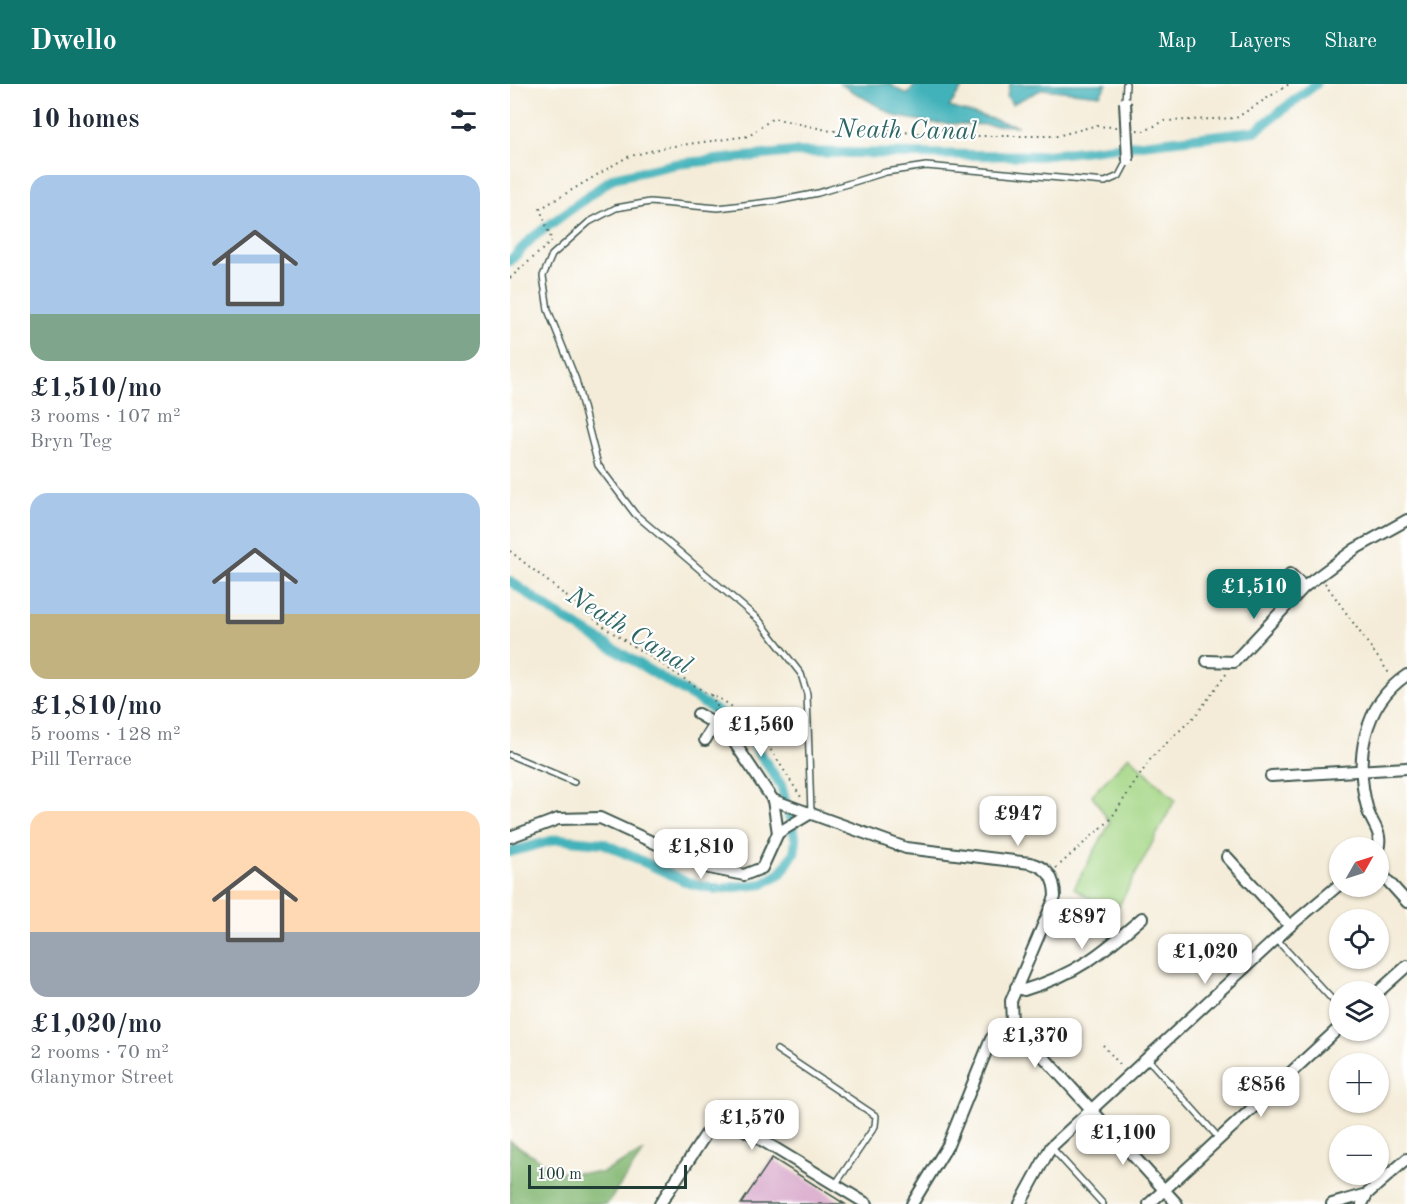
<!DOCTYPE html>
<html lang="en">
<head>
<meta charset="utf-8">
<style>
  :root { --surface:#fff; --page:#f6f6f7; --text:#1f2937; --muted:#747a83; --accent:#0f766e }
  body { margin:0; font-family:"Old Standard TT",serif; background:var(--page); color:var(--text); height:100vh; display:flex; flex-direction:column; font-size:22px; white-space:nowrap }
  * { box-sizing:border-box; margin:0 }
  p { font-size:20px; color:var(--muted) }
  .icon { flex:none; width:33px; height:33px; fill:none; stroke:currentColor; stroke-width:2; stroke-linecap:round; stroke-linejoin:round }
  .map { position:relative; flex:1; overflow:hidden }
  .details { display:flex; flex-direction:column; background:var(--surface); width:510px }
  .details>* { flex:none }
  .needle { width:39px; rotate:51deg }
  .controls { position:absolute; left:819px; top:753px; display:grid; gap:12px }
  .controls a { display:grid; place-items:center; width:60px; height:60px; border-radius:50%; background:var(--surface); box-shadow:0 2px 4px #0004; font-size:30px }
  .scale { position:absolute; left:18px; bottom:15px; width:159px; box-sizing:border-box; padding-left:6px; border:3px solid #1f3d34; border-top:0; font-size:16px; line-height:21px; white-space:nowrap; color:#1f3d34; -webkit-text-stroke:4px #fff; paint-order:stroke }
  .price { position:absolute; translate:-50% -51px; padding:0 14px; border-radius:12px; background:#fff; color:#222; font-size:20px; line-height:39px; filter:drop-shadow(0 2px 3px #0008) }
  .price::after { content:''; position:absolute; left:50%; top:36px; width:18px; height:14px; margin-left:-9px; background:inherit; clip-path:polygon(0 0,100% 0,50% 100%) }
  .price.active { background:var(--accent); color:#fff }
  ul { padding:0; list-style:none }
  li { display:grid; align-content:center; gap:12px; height:318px; padding:0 30px }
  li span { display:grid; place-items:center; height:186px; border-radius:18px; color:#555 }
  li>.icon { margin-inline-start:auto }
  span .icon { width:108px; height:108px; fill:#fffc; stroke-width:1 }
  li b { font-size:26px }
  h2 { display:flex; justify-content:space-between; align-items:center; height:72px; padding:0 30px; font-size:26px }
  header { display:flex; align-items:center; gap:36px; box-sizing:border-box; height:84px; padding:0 30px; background:var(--accent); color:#fff }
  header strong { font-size:28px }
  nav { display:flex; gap:33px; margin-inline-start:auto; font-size:21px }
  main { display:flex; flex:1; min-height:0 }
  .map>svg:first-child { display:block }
  .green { fill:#a4d685; stroke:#628a5c; stroke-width:1.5 }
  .forest { fill:#83b772; stroke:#517a53; stroke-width:1.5 }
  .water { fill:#42b2ba; stroke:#307877; stroke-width:1.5 }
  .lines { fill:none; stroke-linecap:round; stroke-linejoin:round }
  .canal { stroke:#42b2ba; stroke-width:10 }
  .building { fill:#ddb3d1 }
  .lane-casing { stroke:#3f574d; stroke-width:8 }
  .street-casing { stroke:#3f574d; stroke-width:14 }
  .path { stroke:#3f574d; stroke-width:2; stroke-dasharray:1.5 4.5; stroke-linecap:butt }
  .lane { stroke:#fff; stroke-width:5 }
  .street { stroke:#fff; stroke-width:10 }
  .street-bridge-casing { stroke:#3f574d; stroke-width:14; stroke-linecap:butt }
  .street-bridge { stroke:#fff; stroke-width:10 }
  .labels { text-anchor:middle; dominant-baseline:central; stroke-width:4.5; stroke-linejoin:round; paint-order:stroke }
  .water-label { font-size:26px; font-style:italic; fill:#2b6663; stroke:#fff }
</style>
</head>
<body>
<header>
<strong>Dwello</strong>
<nav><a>Map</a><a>Layers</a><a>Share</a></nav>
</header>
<main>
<section class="details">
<h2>10 homes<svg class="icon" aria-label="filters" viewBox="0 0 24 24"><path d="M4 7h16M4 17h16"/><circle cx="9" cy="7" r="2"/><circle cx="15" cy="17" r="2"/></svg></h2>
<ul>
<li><span style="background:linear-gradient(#a9c7e8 75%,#7fa58c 0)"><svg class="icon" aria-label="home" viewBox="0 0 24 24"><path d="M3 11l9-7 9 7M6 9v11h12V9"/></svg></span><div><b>£1,510/mo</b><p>3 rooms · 107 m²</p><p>Bryn Teg</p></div></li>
<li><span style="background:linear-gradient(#a9c7e8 65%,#c2b280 0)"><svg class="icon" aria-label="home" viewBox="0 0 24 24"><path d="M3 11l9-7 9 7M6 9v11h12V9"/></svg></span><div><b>£1,810/mo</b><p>5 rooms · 128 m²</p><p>Pill Terrace</p></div></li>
<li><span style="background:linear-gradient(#ffd9b3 65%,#9aa5b1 0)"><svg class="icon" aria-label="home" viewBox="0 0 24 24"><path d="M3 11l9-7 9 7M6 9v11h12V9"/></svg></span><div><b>£1,020/mo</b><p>2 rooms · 70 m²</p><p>Glanymor Street</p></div></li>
</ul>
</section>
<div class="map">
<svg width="897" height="1120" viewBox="0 0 897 1120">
  <rect width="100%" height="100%" fill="#fff"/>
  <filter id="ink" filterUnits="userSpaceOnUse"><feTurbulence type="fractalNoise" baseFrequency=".0167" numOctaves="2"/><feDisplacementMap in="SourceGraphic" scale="12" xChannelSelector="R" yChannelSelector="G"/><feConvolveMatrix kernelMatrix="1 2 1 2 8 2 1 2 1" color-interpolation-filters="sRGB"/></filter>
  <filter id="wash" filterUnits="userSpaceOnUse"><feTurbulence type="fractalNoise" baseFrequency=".008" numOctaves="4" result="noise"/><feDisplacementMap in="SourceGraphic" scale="24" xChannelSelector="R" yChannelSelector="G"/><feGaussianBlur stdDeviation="1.35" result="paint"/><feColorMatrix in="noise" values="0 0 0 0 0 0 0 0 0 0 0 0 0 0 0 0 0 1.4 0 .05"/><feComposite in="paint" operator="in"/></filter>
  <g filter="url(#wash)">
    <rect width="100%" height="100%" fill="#f4ecd8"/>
    <polygon class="green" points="619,672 665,716 604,831 564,804 600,739 582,711"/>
    <polygon class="forest" points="0,1057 48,1088 92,1089 134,1067 97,1120 0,1120"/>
    <g class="water">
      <polygon points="330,0 380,0 397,11 406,0 455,0 439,23 508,42 422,39 385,32"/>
      <polygon points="500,0 597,0 590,11 533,5 502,20 497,12"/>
    </g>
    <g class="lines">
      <g class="canal">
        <polyline points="0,177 22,154 103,94 166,80 283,68 528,72 745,47 806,0"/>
        <polyline points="0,497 45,529 231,642 271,701 286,756 284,769 271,789 253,800 206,805 179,799 93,759 48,755 0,768"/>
      </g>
    </g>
    <g id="blocks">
      <polygon class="building" points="262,1074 335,1120 231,1120"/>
    </g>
  </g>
  <g filter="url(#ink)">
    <use href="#blocks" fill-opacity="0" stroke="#3f574d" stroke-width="1.5"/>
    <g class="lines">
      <g class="lane-casing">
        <g id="lane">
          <polyline points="615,18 616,0"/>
          <polyline points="0,671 64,698"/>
          <polyline points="301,729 297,610 291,590 249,536 125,430 88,381 66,296 38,226 33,192 42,171 79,138 106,124 140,118 208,124 267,117 308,109 376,88 416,82 595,98 609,92 617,77"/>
          <polyline points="766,855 830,924"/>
          <polyline points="267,966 366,1032 365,1042 325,1101"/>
          <polyline points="637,974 708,1053"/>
          <polyline points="541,1063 593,1120"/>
        </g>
      </g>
      <g class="street-casing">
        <g id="street">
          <polyline points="780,490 794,503 845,465 897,436"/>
          <polyline points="697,577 724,578 794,503"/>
          <polyline points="188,630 205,640 222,655 263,716 268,749"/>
          <polyline points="195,656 205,640"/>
          <polyline points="761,692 897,684"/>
          <path d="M263 716 396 764 520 779C538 783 545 795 545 813L501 917 502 938 667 1120"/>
          <polyline points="0,753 48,735 90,734 199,784 234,791 252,784 268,749 301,729"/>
          <path d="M868 765C873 749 863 742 858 727 844 678 852 621 897 591"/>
          <polyline points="717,773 780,842"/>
          <polyline points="868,786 897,818"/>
          <path d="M506 903 514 906C567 890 592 869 632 834"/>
          <polyline points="868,908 897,882"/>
          <polyline points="150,1120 200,1044 210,1037 220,1037 357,1120"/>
          <polyline points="402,1120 438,1061 481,955 488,947 502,938"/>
          <polyline points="510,1120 541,1063 780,842 830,800"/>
          <polyline points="639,1120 830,943"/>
          <polyline points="822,1120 857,1110"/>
          <polyline points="852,1120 857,1110 897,1075"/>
        </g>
      </g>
      <g class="path">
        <polyline points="627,46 635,47 654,37 726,34 779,0"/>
        <polyline points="0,194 42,157 30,125 117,73 156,63 239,52 263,34 321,47 381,47 440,52 547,52 584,42 606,43"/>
        <path d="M0 467 97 545 196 609C243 625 267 678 293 716"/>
        <polyline points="815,499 881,592"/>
        <polyline points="201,611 207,622 204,628"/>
        <polyline points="546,784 600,736 642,673 686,631 717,589"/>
        <polyline points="593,961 612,983"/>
      </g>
      <use href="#lane" class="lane"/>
      <use href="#street" class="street"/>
      <g class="street-bridge-casing">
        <polyline id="street-bridge" points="615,18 618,77"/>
      </g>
      <use href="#street-bridge" class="street-bridge"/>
    </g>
  </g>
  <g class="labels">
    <g class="water-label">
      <text transform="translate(396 47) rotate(1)">Neath Canal</text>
      <text transform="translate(119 547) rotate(32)">Neath Canal</text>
    </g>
  </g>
</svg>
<div class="controls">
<a><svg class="needle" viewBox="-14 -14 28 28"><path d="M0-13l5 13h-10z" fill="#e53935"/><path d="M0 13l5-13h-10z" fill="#747a83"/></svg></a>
<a><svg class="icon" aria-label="locate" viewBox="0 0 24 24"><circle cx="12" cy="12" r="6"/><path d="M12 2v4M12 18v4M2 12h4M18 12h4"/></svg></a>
<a><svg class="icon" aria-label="layers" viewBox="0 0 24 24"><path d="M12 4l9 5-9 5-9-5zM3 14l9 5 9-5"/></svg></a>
<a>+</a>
<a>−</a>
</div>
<div class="scale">100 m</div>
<b class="price active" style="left:744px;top:536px">£1,510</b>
<b class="price" style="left:251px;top:674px">£1,560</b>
<b class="price" style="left:508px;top:763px">£947</b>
<b class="price" style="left:191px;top:796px">£1,810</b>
<b class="price" style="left:572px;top:866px">£897</b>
<b class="price" style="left:695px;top:901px">£1,020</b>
<b class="price" style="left:525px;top:985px">£1,370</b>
<b class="price" style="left:751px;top:1034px">£856</b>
<b class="price" style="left:242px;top:1067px">£1,570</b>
<b class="price" style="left:613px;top:1082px">£1,100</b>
</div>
</main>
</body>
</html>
